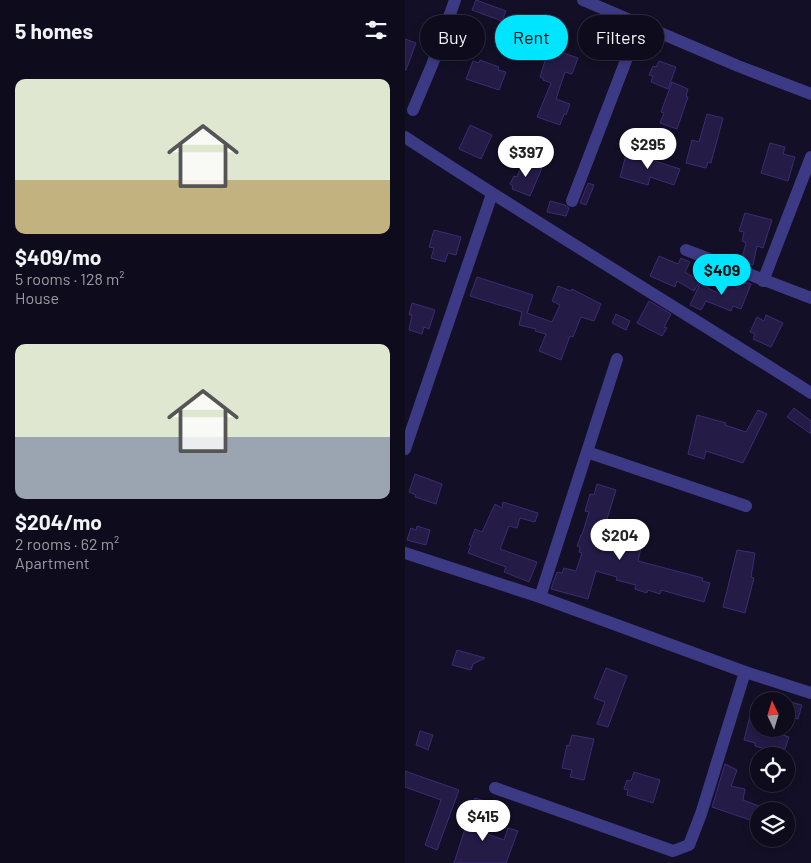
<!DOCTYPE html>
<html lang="en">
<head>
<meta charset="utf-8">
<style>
  :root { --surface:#0e0b1c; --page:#1c1929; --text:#f1f3f6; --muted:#9b9ba3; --line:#2e2b3b; --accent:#00e5ff }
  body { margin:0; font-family:Barlow,sans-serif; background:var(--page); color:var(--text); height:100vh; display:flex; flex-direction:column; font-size:19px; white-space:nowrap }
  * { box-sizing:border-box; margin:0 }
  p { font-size:16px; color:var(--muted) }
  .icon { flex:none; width:28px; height:28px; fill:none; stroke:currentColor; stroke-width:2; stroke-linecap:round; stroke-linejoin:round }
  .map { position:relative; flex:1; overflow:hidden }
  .details { display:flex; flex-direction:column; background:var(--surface); width:405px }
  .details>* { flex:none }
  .top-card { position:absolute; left:15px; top:15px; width:315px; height:45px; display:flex; gap:10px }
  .needle { width:32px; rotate:356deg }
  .fabs { position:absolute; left:345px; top:692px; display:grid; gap:10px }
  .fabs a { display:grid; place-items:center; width:45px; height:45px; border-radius:50%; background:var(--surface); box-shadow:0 2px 8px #0003,0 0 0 1px var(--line); font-size:25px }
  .price { position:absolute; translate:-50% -42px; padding:0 11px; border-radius:18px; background:#fff; color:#222; font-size:16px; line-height:32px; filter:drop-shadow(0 1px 2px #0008) }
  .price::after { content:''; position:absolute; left:50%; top:30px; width:15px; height:11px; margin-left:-8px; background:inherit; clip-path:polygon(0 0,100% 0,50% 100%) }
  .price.selected { background:var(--accent); color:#111 }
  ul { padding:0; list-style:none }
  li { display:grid; align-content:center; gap:10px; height:265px; padding:0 15px }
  li span { display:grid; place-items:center; height:155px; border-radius:10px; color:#555 }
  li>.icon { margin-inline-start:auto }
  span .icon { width:90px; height:90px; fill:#fffc; stroke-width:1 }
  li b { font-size:21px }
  h2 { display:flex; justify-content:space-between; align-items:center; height:60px; padding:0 15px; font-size:21px }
  .tag { padding:0 18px; border-radius:22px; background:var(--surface); box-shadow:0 2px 8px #0003,0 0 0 1px var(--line); font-size:18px; line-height:45px }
  .tag.selected { background:var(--accent); color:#111 }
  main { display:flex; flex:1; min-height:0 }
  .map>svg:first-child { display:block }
  .building { fill:#241b47; stroke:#3b2d73 }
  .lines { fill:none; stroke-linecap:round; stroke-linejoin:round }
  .minor { stroke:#3d3a85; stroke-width:12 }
</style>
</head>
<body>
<main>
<section class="details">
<h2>5 homes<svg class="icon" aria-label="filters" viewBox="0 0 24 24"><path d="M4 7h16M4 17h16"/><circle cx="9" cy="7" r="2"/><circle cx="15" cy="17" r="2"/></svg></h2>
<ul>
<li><span style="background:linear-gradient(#dfe7d0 65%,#c2b280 0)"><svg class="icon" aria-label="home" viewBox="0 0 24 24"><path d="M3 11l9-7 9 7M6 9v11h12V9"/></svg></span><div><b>$409/mo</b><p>5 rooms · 128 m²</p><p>House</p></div></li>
<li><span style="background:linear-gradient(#dfe7d0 60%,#9aa5b1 0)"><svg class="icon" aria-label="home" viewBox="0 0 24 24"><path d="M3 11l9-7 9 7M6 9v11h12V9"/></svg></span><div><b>$204/mo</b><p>2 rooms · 62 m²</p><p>Apartment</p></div></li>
</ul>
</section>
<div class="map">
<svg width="406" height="863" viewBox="0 0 406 863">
  <rect width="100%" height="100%" fill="#130f26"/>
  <g class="building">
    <polygon points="71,0 101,11 97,21 67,10"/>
    <polygon points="0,39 11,43 1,70 0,70"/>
    <polygon points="144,48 173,58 167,74 160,72 151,99 165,104 161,115 159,114 155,125 132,117 146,83 138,80 138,78 135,77"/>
    <polygon points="75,60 94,67 93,70 101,72 94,90 61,79 68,61 74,63"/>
    <polygon points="254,61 271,67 263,89 246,82 248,76 244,75 248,66 251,67"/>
    <polygon points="267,82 283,89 281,96 283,97 272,129 255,123 259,113 256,112"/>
    <polygon points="302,114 318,118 306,163 303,162 301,168 281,163 287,140 294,142"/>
    <polygon points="65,125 87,135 76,159 54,149"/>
    <polygon points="365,143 380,147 378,154 390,157 383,181 356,173"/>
    <polygon points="231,152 251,158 250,161 275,169 269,185 245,177 243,185 215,177 221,155 229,157"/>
    <polygon points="119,160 137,168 125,196 107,189 108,186 105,184 109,176 112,177"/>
    <polygon points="183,183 189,185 181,205 175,203"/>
    <polygon points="145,201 160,205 164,208 161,216 142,212"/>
    <polygon points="340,213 367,220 358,248 352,246 348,265 336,262 341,243 337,241 339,232 334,231"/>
    <polygon points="29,230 56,237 51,255 43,253 40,262 26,258 29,248 24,247"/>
    <polygon points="254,256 273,264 276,258 285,262 280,272 295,281 289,291 272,281 270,287 245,276"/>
    <polygon points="72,277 128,295 122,313 147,322 155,305 147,301 153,286 166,291 167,289 196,304 189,321 176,317 168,337 165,336 156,360 134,351 141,334 130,331 131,329 114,325 117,312 65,296"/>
    <polygon points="336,281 346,284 336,309 328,306 326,311 301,301 296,310 285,305 295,284 315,294 319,282 334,288"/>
    <polygon points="244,301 266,314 259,327 262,328 257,336 232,323"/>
    <polygon points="7,303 30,310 24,329 19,327 17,334 4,330 7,315 4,315"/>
    <polygon points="211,314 225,321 221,330 207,323"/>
    <polygon points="361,315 378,323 366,347 348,339 350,334 345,332 352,317 359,321"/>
    <polygon points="389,408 406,421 406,434 382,417"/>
    <polygon points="353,410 362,414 338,463 301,451 299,459 283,454 292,415 321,423 320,425 341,432"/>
    <polygon points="10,474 37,484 31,504 10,497 11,495 4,492"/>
    <polygon points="192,484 211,490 193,548 216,554 218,544 236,548 233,561 298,578 297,581 305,583 299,602 256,590 255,594 243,590 242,593 230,589 231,585 211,580 212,577 191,571 183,599 146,589 152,572 157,573 159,568 171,571 177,553 174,552 175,547 172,546 176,535 177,535 184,512 180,511 185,494 189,495"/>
    <polygon points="98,502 133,513 130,522 115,518 112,528 104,526 95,549 132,562 124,582 99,572 101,567 63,553 66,545 64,545 70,529 77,532 90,504 97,508"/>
    <polygon points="12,526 25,530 21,545 2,540 6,528 11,530"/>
    <polygon points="332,550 350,553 346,577 349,578 340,613 318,607"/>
    <polygon points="52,650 80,658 68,664 66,670 47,665"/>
    <polygon points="201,668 222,676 203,727 192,724 200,702 189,698"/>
    <polygon points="381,701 397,705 393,719 381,716"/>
    <polygon points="345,716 354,718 354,729 380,729 378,735 384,737 380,749 368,746 367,751 350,746 350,743 339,740"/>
    <polygon points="15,731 28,735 23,750 11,745"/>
    <polygon points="167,735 189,739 179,780 165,777 167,770 157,768 162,745 164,746"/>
    <polygon points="320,764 332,770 326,786 340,789 338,800 354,806 354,823 307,807"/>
    <polygon points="0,771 54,790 32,850 20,845 36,800 0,787"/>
    <polygon points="229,772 255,780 248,803 222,795 223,790 219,789 222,780 226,781"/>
    <polygon points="70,798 80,801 71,830 99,840 103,828 113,831 101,863 49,863"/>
  </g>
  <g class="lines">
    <g class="minor">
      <polyline points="178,0 333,66 406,94"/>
      <polyline points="8,110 27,65 50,0"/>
      <path d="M0 137C134 225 271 307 406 393"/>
      <polyline points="167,201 235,24"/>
      <polyline points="281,250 406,298"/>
      <polyline points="358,281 406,157"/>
      <polyline points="0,449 87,194"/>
      <polyline points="182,452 341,506"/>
      <polyline points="0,553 135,597 340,672 406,693"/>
      <polyline points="135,597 212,359"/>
      <polyline points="90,788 268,851 284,845 296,814 340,672"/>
    </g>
  </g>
</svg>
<div class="fabs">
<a><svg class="needle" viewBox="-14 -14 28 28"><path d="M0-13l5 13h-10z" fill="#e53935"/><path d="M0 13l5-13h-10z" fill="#9b9ba3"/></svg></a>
<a><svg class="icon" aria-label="locate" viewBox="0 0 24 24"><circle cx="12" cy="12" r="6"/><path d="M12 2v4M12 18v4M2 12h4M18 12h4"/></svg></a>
<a><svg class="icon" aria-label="layers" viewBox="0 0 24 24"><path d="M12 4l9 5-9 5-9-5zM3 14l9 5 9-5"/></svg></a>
</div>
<b class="price" style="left:243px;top:170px">$295</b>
<b class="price" style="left:121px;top:178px">$397</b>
<b class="price selected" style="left:317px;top:296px">$409</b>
<b class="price" style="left:215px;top:561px">$204</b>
<b class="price" style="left:78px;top:842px">$415</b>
<div class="top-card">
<a class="tag">Buy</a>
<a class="tag selected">Rent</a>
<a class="tag">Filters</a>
</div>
</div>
</main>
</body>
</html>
